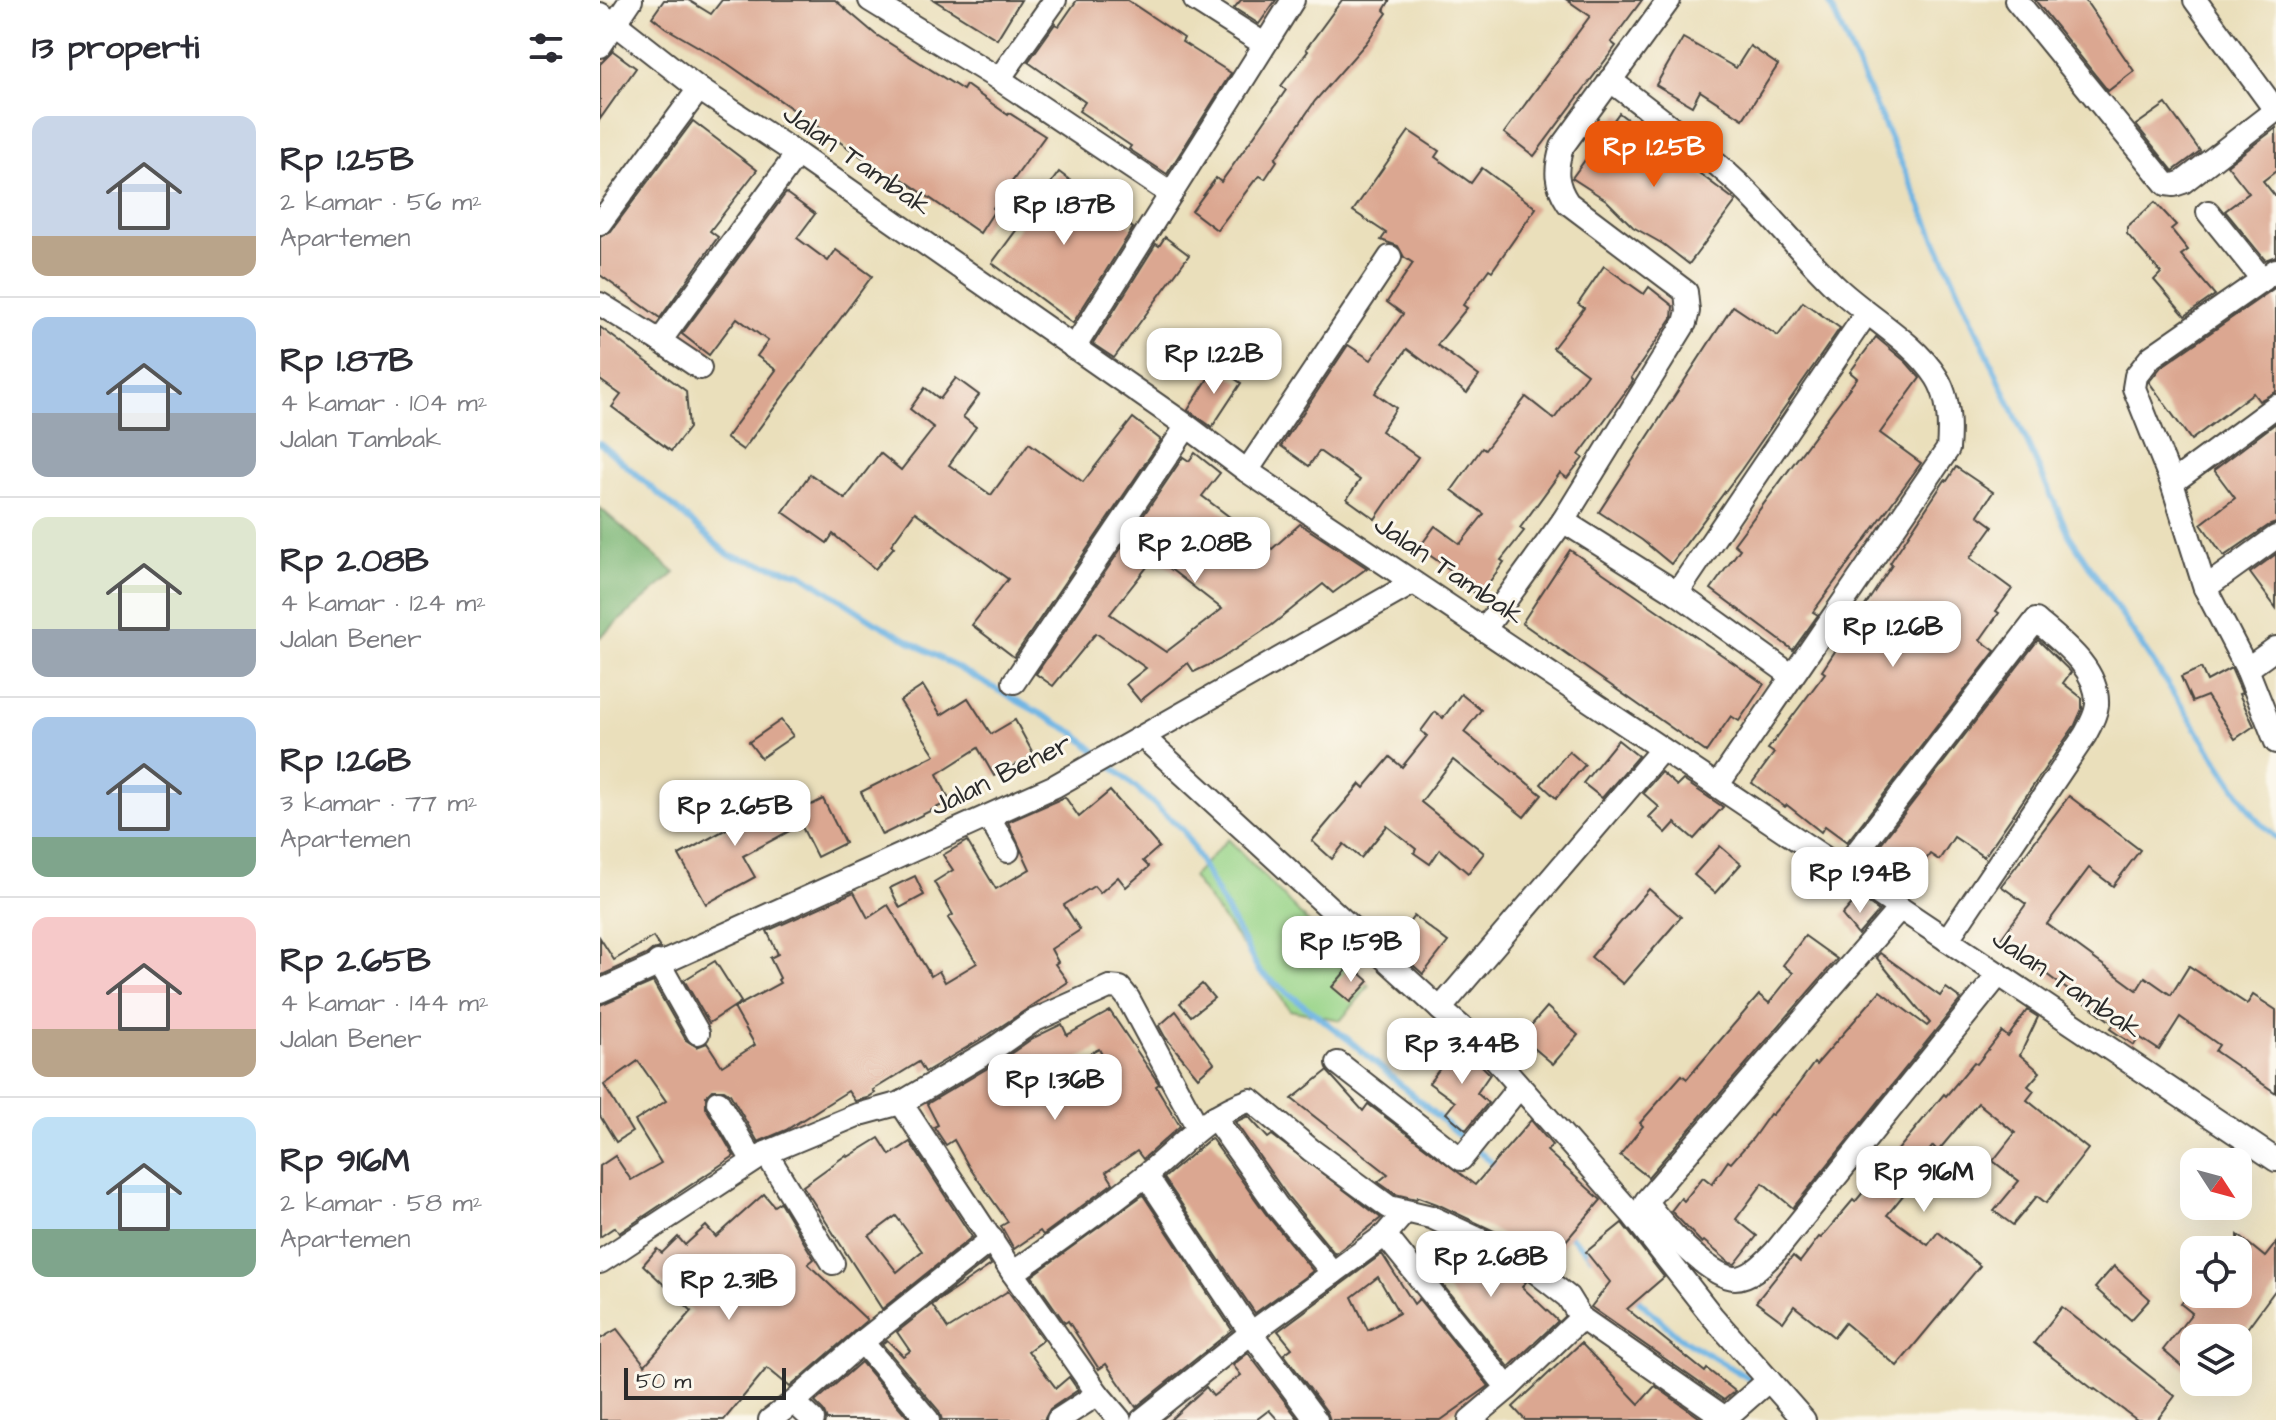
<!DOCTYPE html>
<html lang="id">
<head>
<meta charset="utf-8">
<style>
  :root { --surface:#fff; --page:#f2f2f3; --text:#2b2b33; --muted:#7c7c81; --line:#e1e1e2; --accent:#ea580c }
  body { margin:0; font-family:"Architects Daughter",sans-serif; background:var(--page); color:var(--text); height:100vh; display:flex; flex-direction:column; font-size:30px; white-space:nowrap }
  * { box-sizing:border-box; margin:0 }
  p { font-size:26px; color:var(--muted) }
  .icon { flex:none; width:44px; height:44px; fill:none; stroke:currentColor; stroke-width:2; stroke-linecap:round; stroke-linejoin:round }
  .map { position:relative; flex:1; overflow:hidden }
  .details { display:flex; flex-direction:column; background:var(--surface); width:600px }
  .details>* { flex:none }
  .needle { width:52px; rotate:126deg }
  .tools { position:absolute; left:1580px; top:1148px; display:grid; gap:16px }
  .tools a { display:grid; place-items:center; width:72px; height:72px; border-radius:16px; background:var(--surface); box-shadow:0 8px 32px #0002; font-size:40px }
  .scale { position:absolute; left:24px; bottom:20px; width:162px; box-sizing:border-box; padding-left:8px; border:4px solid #2b2b2b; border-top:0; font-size:22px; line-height:28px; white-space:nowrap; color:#2b2b2b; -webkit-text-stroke:6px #fbf7ec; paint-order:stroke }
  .price { position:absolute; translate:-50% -68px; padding:0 18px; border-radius:16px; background:#fff; color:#222; font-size:26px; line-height:52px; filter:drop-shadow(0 2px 4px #0008) }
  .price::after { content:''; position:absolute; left:50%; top:48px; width:24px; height:18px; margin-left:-12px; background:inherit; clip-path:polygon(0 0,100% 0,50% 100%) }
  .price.selected { background:var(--accent); color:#fff }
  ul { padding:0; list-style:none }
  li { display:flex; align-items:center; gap:24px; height:200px; padding:0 32px }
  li+li { border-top:2px solid var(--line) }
  li span { display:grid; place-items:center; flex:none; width:224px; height:160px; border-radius:16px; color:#555 }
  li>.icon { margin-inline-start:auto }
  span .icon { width:96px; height:96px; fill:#fffc; stroke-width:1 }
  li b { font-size:34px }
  h2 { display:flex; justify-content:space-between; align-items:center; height:96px; padding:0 32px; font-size:34px }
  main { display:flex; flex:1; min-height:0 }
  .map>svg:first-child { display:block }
  .green { fill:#98d488; stroke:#62805a; stroke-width:2 }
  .forest { fill:#7ab674; stroke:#527050; stroke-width:2 }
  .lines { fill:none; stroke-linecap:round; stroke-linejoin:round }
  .stream { stroke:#6cb3e3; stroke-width:6 }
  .building { fill:#dba791; fill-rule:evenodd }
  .minor-casing { stroke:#484641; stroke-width:26 }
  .minor { stroke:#fff; stroke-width:22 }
  .labels { text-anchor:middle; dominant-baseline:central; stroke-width:6; stroke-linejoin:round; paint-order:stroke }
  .street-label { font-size:28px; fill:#2b2b2b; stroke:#fbf7ec }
</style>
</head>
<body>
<main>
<section class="details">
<h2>13 properti<svg class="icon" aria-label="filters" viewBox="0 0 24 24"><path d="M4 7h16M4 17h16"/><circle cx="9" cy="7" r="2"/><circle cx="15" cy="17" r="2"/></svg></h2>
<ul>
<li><span style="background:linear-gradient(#c9d6e8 75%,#b9a48a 0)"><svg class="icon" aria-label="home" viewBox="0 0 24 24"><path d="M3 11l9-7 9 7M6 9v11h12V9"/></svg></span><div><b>Rp 1.25B</b><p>2 kamar · 56 m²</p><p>Apartemen</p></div></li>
<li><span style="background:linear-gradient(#a9c7e8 60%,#9aa5b1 0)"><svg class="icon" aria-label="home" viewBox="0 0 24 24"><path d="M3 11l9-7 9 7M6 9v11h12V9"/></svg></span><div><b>Rp 1.87B</b><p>4 kamar · 104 m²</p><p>Jalan Tambak</p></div></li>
<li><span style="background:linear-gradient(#dfe7d0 70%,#9aa5b1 0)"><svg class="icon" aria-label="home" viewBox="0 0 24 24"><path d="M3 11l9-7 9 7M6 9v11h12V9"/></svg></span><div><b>Rp 2.08B</b><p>4 kamar · 124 m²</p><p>Jalan Bener</p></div></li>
<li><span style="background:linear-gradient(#a9c7e8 75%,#7fa58c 0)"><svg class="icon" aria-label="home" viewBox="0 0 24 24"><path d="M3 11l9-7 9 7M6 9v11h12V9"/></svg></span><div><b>Rp 1.26B</b><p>3 kamar · 77 m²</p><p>Apartemen</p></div></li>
<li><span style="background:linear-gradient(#f6c9c9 70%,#b9a48a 0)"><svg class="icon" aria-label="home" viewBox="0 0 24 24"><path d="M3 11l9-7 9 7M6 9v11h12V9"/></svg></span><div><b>Rp 2.65B</b><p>4 kamar · 144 m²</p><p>Jalan Bener</p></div></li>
<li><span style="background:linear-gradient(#bfe0f5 70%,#7fa58c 0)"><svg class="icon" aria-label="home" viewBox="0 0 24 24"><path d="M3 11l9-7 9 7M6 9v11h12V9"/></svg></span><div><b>Rp 916M</b><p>2 kamar · 58 m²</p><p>Apartemen</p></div></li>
</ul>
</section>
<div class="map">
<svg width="1676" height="1420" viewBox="0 0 1676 1420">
  <rect width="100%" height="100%" fill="#fbf7ec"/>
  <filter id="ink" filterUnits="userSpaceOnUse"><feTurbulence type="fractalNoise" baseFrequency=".0125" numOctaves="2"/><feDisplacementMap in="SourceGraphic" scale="16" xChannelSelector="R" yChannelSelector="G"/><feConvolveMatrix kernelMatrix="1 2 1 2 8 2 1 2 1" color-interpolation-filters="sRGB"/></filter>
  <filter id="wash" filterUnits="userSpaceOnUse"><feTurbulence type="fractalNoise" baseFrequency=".006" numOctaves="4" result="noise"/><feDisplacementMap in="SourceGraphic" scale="32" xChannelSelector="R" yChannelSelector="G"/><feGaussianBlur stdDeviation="1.8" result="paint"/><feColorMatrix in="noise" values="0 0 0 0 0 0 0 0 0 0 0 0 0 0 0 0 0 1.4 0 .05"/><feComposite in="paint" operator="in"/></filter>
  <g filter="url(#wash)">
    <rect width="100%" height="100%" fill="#eadfbb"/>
    <polygon class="green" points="628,839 769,986 741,1020 690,1010 592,877"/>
    <polygon class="forest" points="0,508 75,573 0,637"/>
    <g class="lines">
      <g class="stream">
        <polyline points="1228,0 1469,535 1654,816 1676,838"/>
        <polyline points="0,443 129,555 202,574 275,622 475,733 584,831 659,971 749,1040 867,1142"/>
        <polyline points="876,1149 898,1168"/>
        <polyline points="964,1230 991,1256"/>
        <polyline points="1034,1296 1079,1337 1158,1384"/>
      </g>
    </g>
    <g id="blocks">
      <g class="building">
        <polygon points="64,0 88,0 111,14 122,0 235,0 275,34 363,90 366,85 408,115 409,113 445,136 393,208 395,210 380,233 295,174 293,177 254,152 128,64 66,28 52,17"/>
        <polygon points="334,0 421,0 397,39"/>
        <polygon points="477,0 527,0 584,38 582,42 631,73 567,174 529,149 531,146 479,111 485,102 428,62 455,24 459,26"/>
        <polygon points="641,0 676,0 659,24 634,8"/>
        <polygon points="742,0 790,0 784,10 787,13 766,43 715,101 675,159 677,161 665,179 660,176 655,180 617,230 592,211 616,178 621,182 654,136 686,90 681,86 708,51 706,49"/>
        <polygon points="967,0 1042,0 1011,42 1016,46 934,156 904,133 990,16"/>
        <polygon points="1435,0 1485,0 1534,71 1508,91"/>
        <polygon points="1083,38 1136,68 1150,46 1178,65 1143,119 1100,91 1092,106 1056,85"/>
        <polygon points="13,51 36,68 0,119 0,64"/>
        <polygon points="1566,104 1600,151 1573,171 1536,125"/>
        <polygon points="1019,113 1136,201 1089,264 1063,244 1033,227 1006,200 972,178"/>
        <polygon points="93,121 157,170 110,231 118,237 60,318 0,275 0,237 11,231"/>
        <polygon points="1676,128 1676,171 1663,181 1676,197 1676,256 1665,260 1625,211 1649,193 1627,165"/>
        <polygon points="809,131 839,151 835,157 871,183 882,168 936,208 892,271 889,269 863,305 867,308 837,345 879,376 867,393 807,349 775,393 796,408 781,431 818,457 775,519 747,499 760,480 719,451 709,466 681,446 748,345 771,360 803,314 787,302 813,263 804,257 798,246 781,240 786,233 753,211"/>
        <polygon points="459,172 533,228 473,323 392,263"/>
        <polygon points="186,193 215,214 197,238 228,261 236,250 272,276 143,450 126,438 176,370 157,356 168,341 137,318 109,355 82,334"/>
        <polygon points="1555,202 1576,225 1571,229 1588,250 1581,255 1615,295 1585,316 1554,280 1561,273 1527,234 1527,227"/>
        <polygon points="565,237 589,255 514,358 493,344 556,244 559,246"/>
        <polygon points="1004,266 1044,294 1049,287 1073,306 1072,318 1031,378 1033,380 1031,384 979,455 983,458 967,478 960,473 920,528 924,531 901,560 904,562 879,596 848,574 851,570 819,548 835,526 860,544 884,514 852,490 882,448 885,450 926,397 954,419 987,374 953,348 984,308 978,304"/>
        <polygon points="1676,287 1676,392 1659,401 1653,393 1591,440 1549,382 1561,367"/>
        <polygon points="1203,302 1240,328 1141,470 1071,564 1042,540 999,512 1133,306 1178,336"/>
        <polygon points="0,327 86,391 89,428 71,451 12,407 21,395 0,380"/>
        <polygon points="1276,337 1306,362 1320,378 1280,433 1321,463 1213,612 1218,615 1193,650 1111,589 1140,549 1134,544 1257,378 1250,372"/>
        <polygon points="616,366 641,383 612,427 588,410"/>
        <polygon points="356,378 379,395 363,417 376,427 349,465 391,495 429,443 483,482 533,418 561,440 414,657 372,625 408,579 315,512 291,545 294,547 275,569 233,534 227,543 183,512 210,474 245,499 280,453 301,470 334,428 310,409 325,388 340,399"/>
        <polygon points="1676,423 1676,523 1668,526 1624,556 1601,524 1635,498 1614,470"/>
        <path d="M595 453 620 473 602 496 672 549 700 524 767 568 733 593 723 584 672 625 619 660 594 672 588 663 540 701 526 684 546 668 496 633 453 686 436 674 583 457 589 461ZM555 557 622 609 566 652 510 614Z"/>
        <polygon points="1356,467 1393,492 1378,515 1393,526 1370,558 1412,589 1396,611 1399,613 1380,640 1395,651 1247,842 1225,826 1221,832 1187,805 1185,807 1152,783 1174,753 1168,749 1225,673 1222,671 1292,565 1290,563 1345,480 1347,481"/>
        <polygon points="970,550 1164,684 1139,721 1131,716 1106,752 922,623"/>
        <polygon points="1676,554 1676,608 1650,573"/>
        <polygon points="1438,640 1471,672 1463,683 1482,698 1482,709 1475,725 1384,857 1354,837 1339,860 1330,854 1306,887 1269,859"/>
        <polygon points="1601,668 1607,681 1631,668 1642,693 1639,694 1654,726 1635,739 1607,696 1592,702 1581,677"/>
        <polygon points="323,686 341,715 368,698 391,734 415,720 434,755 394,776 378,748 337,774 350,801 282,835 261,792 335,755 300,701"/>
        <polygon points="861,694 881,710 864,732 942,795 924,817 853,760 821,802 884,853 868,873 840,849 830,864 814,853 816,849 787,826 761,858 744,844 732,859 712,841 760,784 764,788 790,757 802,767 827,736 821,731 835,712 843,718"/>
        <polygon points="181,720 193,736 161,758 149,742"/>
        <polygon points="1018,740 1038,756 1002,798 983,783"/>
        <polygon points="969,751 985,765 956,798 941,784"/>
        <polygon points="1061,772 1077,786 1083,780 1123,807 1094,839 1075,823 1066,833 1049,817 1059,807 1043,793"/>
        <polygon points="510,791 559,847 543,861 549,867 526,887 518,877 500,893 494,886 464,905 480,930 451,949 458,962 455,964 468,982 388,1035 325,1072 319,1062 273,1090 275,1093 267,1098 255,1101 248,1091 186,1130 158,1142 130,1094 124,1090 112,1090 106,1096 106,1108 134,1156 19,1233 15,1227 0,1237 0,1166 15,1156 31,1180 61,1163 35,1121 66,1101 38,1061 4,1085 32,1132 16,1142 0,1116 0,1005 53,982 86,1040 97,1047 107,1043 122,1066 155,1045 134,1008 180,983 178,980 180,978 170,958 178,954 167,931 254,892 268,918 288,905 331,976 339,971 345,982 377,963 348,918 353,915 334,882 353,870 343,855 367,841 396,889 430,869 408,822 465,797 479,817"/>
        <polygon points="173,793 193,829 143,856 155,877 106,904 79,855 132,826 127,817"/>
        <polygon points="1469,796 1540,850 1513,886 1489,868 1447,924 1537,990 1545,977 1571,995 1589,966 1647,1004 1653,995 1676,1010 1676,1093 1615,1051 1619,1045 1580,1017 1559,1050 1539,1037 1534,1045 1510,1029 1514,1024 1400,940 1426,904 1401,886"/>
        <polygon points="223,799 245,843 217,857 195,813"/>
        <polygon points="1120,846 1141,864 1115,893 1094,875"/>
        <polygon points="315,876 324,895 300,908 290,888"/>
        <polygon points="1049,889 1081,917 1023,984 991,957"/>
        <polygon points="1258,897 1279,911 1258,935 1242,915"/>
        <polygon points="814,916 848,942 823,974 792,946"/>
        <polygon points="1205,936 1237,959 1048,1177 1020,1155 1043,1126 1040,1123 1082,1075 1087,1079 1159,995 1169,1003 1193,973 1183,965"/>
        <polygon points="53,937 60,948 52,950 46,955 0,976 0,938 14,960"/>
        <polygon points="1280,953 1340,996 1346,988 1361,999 1193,1208 1163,1183 1136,1219 1157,1236 1135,1264 1130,1263 1104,1241 1102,1243 1071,1211 1081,1198 1084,1201 1103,1177 1112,1184 1128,1161 1131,1163 1153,1138 1170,1114 1172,1115 1194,1090 1214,1063 1216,1065 1280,991 1327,1026 1330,1023 1276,957"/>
        <polygon points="115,961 141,1002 109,1023 84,980"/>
        <polygon points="751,965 769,981 750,1002 732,987"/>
        <polygon points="602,984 614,998 591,1016 580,1003"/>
        <polygon points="947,1007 978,1035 953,1064 921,1037"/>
        <polygon points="1427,1010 1438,1017 1420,1055 1440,1072 1428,1086 1434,1091 1427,1100 1488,1149 1446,1203 1437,1196 1413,1225 1394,1211 1419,1181 1393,1161 1415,1133 1378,1103 1338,1151 1333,1146 1311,1172 1318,1177 1287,1215 1328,1245 1338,1232 1380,1266 1297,1366 1245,1323 1234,1337 1194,1306 1183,1322 1156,1302 1193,1256 1200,1262 1219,1237 1221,1238 1253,1200 1255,1202 1344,1094 1346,1096 1374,1062 1377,1064 1402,1032 1408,1037"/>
        <path d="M510 1011 559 1084 556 1086 580 1126 543 1159 537 1151 506 1172 513 1183 443 1235 440 1231 414 1249 401 1226 408 1222 369 1167 354 1140 346 1145 334 1127 338 1125 327 1104 403 1059 433 1038 462 1024 467 1035ZM499 1049 516 1082 490 1100 468 1064Z"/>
        <polygon points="576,1011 614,1063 598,1077 565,1037 559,1026"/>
        <polygon points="859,1043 890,1074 877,1093 888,1103 866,1130 846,1113 855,1102 829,1083"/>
        <polygon points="727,1071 763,1111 768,1104 875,1185 931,1120 952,1145 947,1151 1001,1200 947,1263 896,1232 837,1204 818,1197 816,1199 795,1194 778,1182 788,1174 692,1099"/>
        <polygon points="648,1116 668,1138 672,1135 781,1218 735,1254 688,1197 635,1122"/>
        <path d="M279 1138 290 1155 310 1142 372 1237 282 1309 203 1186 246 1155 248 1157ZM296 1216 322 1251 297 1272 269 1236Z"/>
        <polygon points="611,1138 666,1214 713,1271 655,1313 564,1178"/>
        <polygon points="164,1194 174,1206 180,1202 214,1259 208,1264 267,1320 190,1387 167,1368 124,1420 0,1420 0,1339 17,1329 45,1365 92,1311 43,1265 57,1249 62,1253 78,1237 85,1245 106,1226 116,1237"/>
        <polygon points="543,1195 632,1330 536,1407 506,1364 499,1369 468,1321 465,1323 432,1276"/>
        <polygon points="1022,1223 1064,1277 1027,1309 1105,1372 1107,1369 1135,1391 1124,1400 991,1307 1010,1282 986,1252"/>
        <polygon points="835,1234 882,1256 926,1282 922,1287 958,1321 909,1367 837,1278 843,1271 821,1254"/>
        <polygon points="1638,1235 1665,1257 1676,1243 1676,1289 1640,1338 1594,1338 1594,1377 1563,1350 1592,1313 1581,1304 1589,1294 1638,1294"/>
        <path d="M782 1254 814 1304 819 1299 889 1386 841 1420H730L727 1412 684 1354 692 1348 678 1331ZM778 1277 799 1313 768 1330 752 1297Z"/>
        <polygon points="388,1260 391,1265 332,1305 348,1329 408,1291 443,1340 428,1351 456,1388 469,1377 478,1390 450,1409 444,1420 342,1420 339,1411 282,1344 287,1340 303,1356 310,1351 297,1332"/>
        <polygon points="1514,1266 1550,1299 1531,1320 1495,1288"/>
        <polygon points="1462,1307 1575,1396 1557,1420 1537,1420 1495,1389 1494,1390 1434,1343"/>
        <polygon points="981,1343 1039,1404 1055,1386 1103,1420 925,1420 913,1407"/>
        <polygon points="648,1353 699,1420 678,1420 669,1410 656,1420 570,1420 606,1387 613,1396 641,1375 633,1365"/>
        <polygon points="261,1362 310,1420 227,1420 223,1410 215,1402"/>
      </g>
    </g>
  </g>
  <g filter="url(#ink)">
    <use href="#blocks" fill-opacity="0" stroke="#484641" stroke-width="2"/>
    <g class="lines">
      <g class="minor-casing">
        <g id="minor">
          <polyline points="270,0 399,79 571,194"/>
          <polyline points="595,0 664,44"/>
          <polyline points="1416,0 1566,184 1574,185 1583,182 1676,110"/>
          <polyline points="1595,0 1676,111"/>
          <polyline points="0,14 16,24 99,89 197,154 587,426 647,471 1676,1160"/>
          <polyline points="0,46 31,0"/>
          <polyline points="399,79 455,0"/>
          <path d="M1010 80C1055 115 1101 148 1142 187 1174 218 1202 254 1234 285 1266 316 1314 341 1337 378 1350 399 1350 427 1348 449L1117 786"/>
          <polyline points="1608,212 1663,280"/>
          <polyline points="0,223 99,89"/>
          <polyline points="1676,270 1551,357 1536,376 1534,388 1572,483 1605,588 1647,669 1676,742"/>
          <polyline points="0,304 60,341"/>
          <polyline points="474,348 693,0"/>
          <polyline points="100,368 60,341 197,154"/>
          <polyline points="647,471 790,257"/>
          <polyline points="1572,483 1676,406"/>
          <polyline points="963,521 1077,593 1191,675"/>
          <polyline points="1605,588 1676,537"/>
          <polyline points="1077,593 1266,314"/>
          <path d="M884 630 963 521 1085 323 1088 311 1086 292 968 203C955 184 955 169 962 147L1069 0"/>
          <polyline points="1647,669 1676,648"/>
          <polyline points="414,682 587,426"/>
          <polyline points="543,737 840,1009 886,1048 1032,1214 1112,1316 1204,1420"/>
          <polyline points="389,817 408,851"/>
          <path d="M1243 870 1436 620C1460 641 1499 668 1497 705 1496 715 1490 726 1485 735L1347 940"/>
          <path d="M1300 908 1046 1201C1059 1222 1109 1278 1135 1278 1151 1278 1165 1262 1176 1251L1399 974"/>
          <polyline points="58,962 98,1033"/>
          <polyline points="0,991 455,786 813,583"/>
          <polyline points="840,1009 1062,749"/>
          <polyline points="738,1063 861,1159 919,1087"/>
          <polyline points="118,1102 153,1161"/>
          <polyline points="301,1103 396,1047 433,1021 509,987 520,988 528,998 598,1128"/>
          <polyline points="614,1117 677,1206 733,1273"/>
          <polyline points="166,1153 233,1263"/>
          <polyline points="546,1175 651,1333 716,1420"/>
          <polyline points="785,1235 908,1388"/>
          <polyline points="0,1262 166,1153 257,1115 301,1103 413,1273 498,1394 520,1420"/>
          <path d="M413 1273C457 1242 500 1211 542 1178 580 1148 604 1115 651 1100L711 1150 789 1207 831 1217 889 1244 936 1272 968 1297 981 1318"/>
          <polyline points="262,1342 328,1420"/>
          <polyline points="194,1402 213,1420"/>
          <polyline points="170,1420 194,1402 262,1342 392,1239"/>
          <polyline points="458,1420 498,1394"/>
          <polyline points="542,1420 651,1333 785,1235 805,1212"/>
          <polyline points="870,1420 908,1388 981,1318 1128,1420"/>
          <polyline points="1123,1420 1169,1380"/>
        </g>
      </g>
      <use href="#minor" class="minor"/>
    </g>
  </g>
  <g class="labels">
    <g class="street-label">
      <text transform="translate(257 160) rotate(35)">Jalan Tambak</text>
      <text transform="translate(849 570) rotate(34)">Jalan Tambak</text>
      <text transform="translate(401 775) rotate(-26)">Jalan Bener</text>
      <text transform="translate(1467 984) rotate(34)">Jalan Tambak</text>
    </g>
  </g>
</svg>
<div class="tools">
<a><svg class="needle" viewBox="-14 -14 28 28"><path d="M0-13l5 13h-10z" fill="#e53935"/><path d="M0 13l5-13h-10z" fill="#7c7c81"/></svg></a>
<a><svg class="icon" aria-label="locate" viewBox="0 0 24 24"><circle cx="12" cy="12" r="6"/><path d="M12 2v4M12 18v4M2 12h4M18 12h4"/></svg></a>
<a><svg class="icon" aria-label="layers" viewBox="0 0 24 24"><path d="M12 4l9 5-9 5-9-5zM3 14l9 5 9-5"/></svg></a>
</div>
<div class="scale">50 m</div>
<b class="price selected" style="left:1054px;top:189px">Rp 1.25B</b>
<b class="price" style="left:464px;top:247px">Rp 1.87B</b>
<b class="price" style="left:614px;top:396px">Rp 1.22B</b>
<b class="price" style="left:595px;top:585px">Rp 2.08B</b>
<b class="price" style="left:1293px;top:669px">Rp 1.26B</b>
<b class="price" style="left:135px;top:848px">Rp 2.65B</b>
<b class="price" style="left:1260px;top:915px">Rp 1.94B</b>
<b class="price" style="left:751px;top:984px">Rp 1.59B</b>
<b class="price" style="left:862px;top:1086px">Rp 3.44B</b>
<b class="price" style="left:455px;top:1122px">Rp 1.36B</b>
<b class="price" style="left:1324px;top:1214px">Rp 916M</b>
<b class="price" style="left:891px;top:1299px">Rp 2.68B</b>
<b class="price" style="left:129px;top:1322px">Rp 2.31B</b>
</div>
</main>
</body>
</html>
